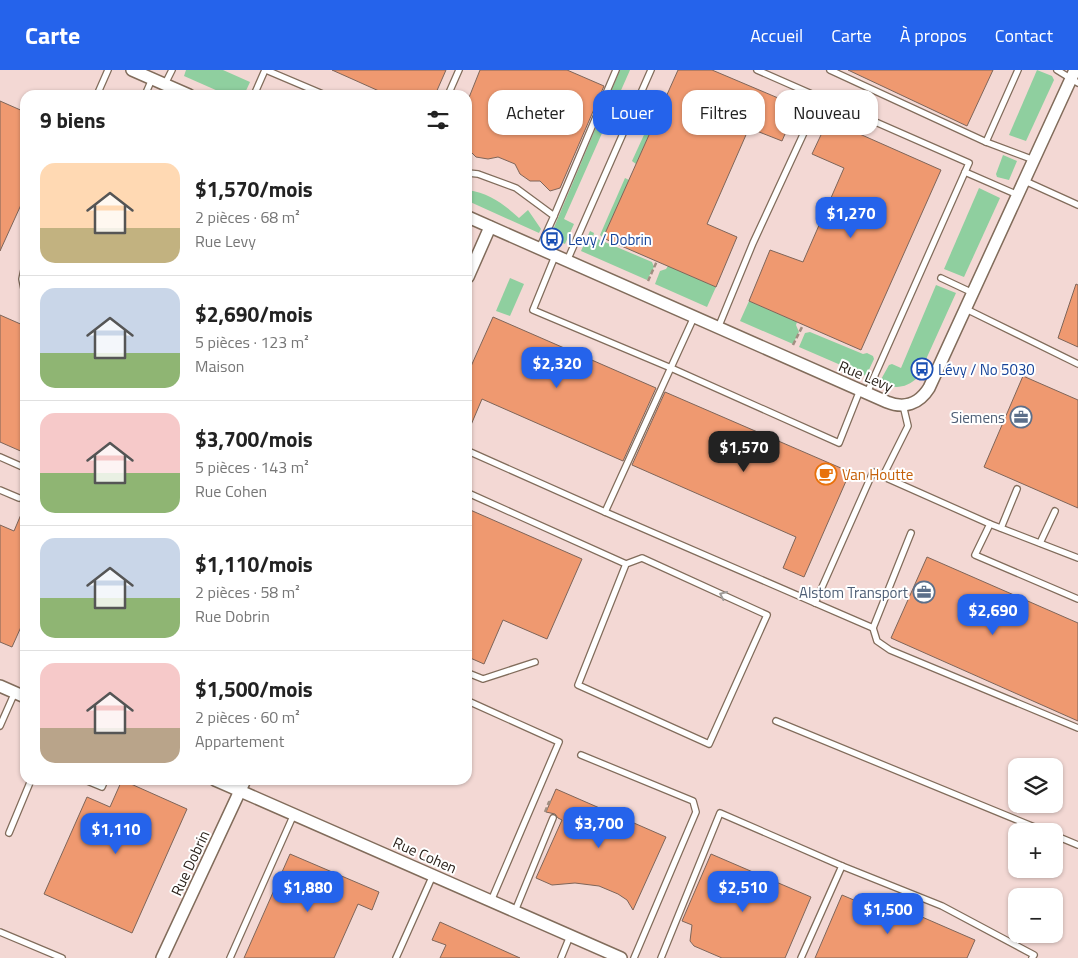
<!DOCTYPE html>
<html lang="fr">
<head>
<meta charset="utf-8">
<style>
  :root { --surface:#fff; --page:#f2f2f2; --text:#222; --muted:#767676; --line:#e0e0e0; --accent:#2563eb }
  body { margin:0; font-family:"Titillium Web",sans-serif; background:var(--page); color:var(--text); height:100vh; display:flex; flex-direction:column; font-size:19px; white-space:nowrap }
  * { box-sizing:border-box; margin:0 }
  p { font-size:16px; color:var(--muted) }
  .icon { flex:none; width:28px; height:28px; fill:none; stroke:currentColor; stroke-width:2; stroke-linecap:round; stroke-linejoin:round }
  .map { position:relative; flex:1; overflow:hidden }
  .drawer { position:absolute; left:20px; top:20px; width:452px; height:695px; display:flex; flex-direction:column; background:var(--surface); border-radius:15px; box-shadow:0 1px 4px #0004 }
  .drawer>* { flex:none }
  .top-card { position:absolute; left:488px; top:20px; width:475px; height:45px; display:flex; gap:10px }
  .controls { position:absolute; left:1008px; top:688px; display:grid; gap:10px }
  .controls a { display:grid; place-items:center; width:55px; height:55px; border-radius:10px; background:var(--surface); box-shadow:0 1px 4px #0004; font-size:25px }
  .price { position:absolute; translate:-50% -42px; padding:0 11px; border-radius:10px; background:var(--accent); color:#fff; font-size:16px; line-height:32px; filter:drop-shadow(0 1px 2px #0008) }
  .price::after { content:''; position:absolute; left:50%; top:30px; width:15px; height:11px; margin-left:-8px; background:inherit; clip-path:polygon(0 0,100% 0,50% 100%) }
  .price.active { background:#222; color:#fff }
  ul { padding:0; list-style:none }
  li { display:flex; align-items:center; gap:15px; height:125px; padding:0 20px }
  li+li { border-top:1px solid var(--line) }
  li span { display:grid; place-items:center; flex:none; width:140px; height:100px; border-radius:15px; color:#555 }
  li>.icon { margin-inline-start:auto }
  span .icon { width:60px; height:60px; fill:#fffc; stroke-width:1 }
  li b { font-size:21px }
  h2 { display:flex; justify-content:space-between; align-items:center; height:60px; padding:0 20px; font-size:21px }
  .tag { padding:0 18px; border-radius:15px; background:var(--surface); box-shadow:0 1px 4px #0004; font-size:18px; line-height:45px }
  .tag.active { background:var(--accent); color:#fff }
  header { display:flex; align-items:center; gap:30px; box-sizing:border-box; height:70px; padding:0 25px; background:var(--accent); color:#fff }
  header strong { font-size:24px }
  nav { display:flex; gap:28px; margin-inline-start:auto; font-size:18px }
  .map>svg:first-child { display:block }
  .industrial { fill:#f3d8d4; fill-rule:evenodd }
  .green { fill:#8fcf9f }
  .building { fill:#ef9970; stroke:#7e6559 }
  .lines { fill:none; stroke-linecap:round; stroke-linejoin:round }
  .service-casing { stroke:#816c5b; stroke-width:8 }
  .minor-casing { stroke:#816c5b; stroke-width:14 }
  .path { stroke:#a08e81; stroke-width:2.5; stroke-dasharray:5 2.5; stroke-linecap:butt }
  .service { stroke:#fff; stroke-width:5.5 }
  .minor { stroke:#fff; stroke-width:11 }
  .oneway { stroke:#9f9b98 }
  .labels { text-anchor:middle; dominant-baseline:central; stroke-width:4; stroke-linejoin:round; paint-order:stroke }
  .transit-label { font-size:15px; fill:#164399; stroke:#fff; text-anchor:start }
  .street-label { font-size:15px; fill:#292019; stroke:#fff }
  .service-label { font-size:15px; fill:#4e5e75; stroke:#fff; text-anchor:end }
  .food-label { font-size:15px; fill:#c56008; stroke:#fff; text-anchor:start }
</style>
</head>
<body>
<header>
<strong>Carte</strong>
<nav><a>Accueil</a><a>Carte</a><a>À propos</a><a>Contact</a></nav>
</header>
<div class="map">
<svg width="1078" height="888" viewBox="0 0 1078 888">
  <rect width="100%" height="100%" fill="#fde4d1"/>
  <path class="industrial" d="M0 0H1078V888H0ZM25 25H468V710H25ZM1016 696H1054V734H1016ZM1016 761H1054V799H1016ZM1016 826H1054V864H1016Z"/>
  <g class="green">
    <polygon points="186,0 223,0 250,12 244,25 227,25 184,6"/>
    <polygon points="620,0 630,0 564,149 574,154 565,174 550,167"/>
    <polygon points="1037,0 1052,6 1054,10 1026,71 1009,65"/>
    <polygon points="654,43 658,45 636,94 632,91"/>
    <polygon points="1003,85 1017,91 1009,110 997,107 996,104"/>
    <polygon points="625,108 629,110 603,168 600,165"/>
    <polygon points="979,118 1000,128 964,207 944,199"/>
    <path d="M468 120C489 123 504 134 519 148L528 140 541 159 539 163 468 131Z"/>
    <polygon points="590,161 594,163 593,167 652,192 654,197 647,210 581,181"/>
    <polygon points="668,196 716,217 707,237 655,214 660,201 666,199"/>
    <polygon points="510,208 524,214 510,246 496,241"/>
    <path d="M936 215 956 223 918 307C906 319 894 319 879 313L889 295 892 294 901 298Z"/>
    <polygon points="749,231 797,252 796,255 799,262 793,274 740,251"/>
    <polygon points="810,262 863,284 867,283 873,286 874,289 866,306 799,277 805,263"/>
  </g>
  <g class="building">
    <polygon points="332,0 446,0 435,25 392,25 379,21"/>
    <polygon points="480,0 567,0 604,16 560,118 550,121 540,111 530,111 520,104 515,94 498,87 488,89 476,87 468,79 468,30"/>
    <polygon points="678,0 712,0 797,36 782,71 749,58 707,154 737,167 716,217 603,168"/>
    <polygon points="848,0 993,0 967,56"/>
    <polygon points="0,31 25,42 25,126 0,181"/>
    <polygon points="828,50 941,100 861,280 749,231 770,180 803,192 844,98 812,84"/>
    <polygon points="1076,214 1078,215 1078,277 1058,268"/>
    <polygon points="0,245 25,256 25,383 0,372"/>
    <polygon points="493,247 656,318 623,391 482,329 468,362 468,303"/>
    <polygon points="1023,306 1078,330 1078,438 984,397"/>
    <polygon points="665,322 850,402 804,507 783,498 796,467 632,395"/>
    <polygon points="25,435 25,548 12,577 0,572 0,455 14,461"/>
    <polygon points="468,439 582,489 547,569 503,550 484,594 468,587"/>
    <polygon points="927,487 1078,553 1078,651 891,568"/>
    <polygon points="122,710 187,739 132,863 44,824 87,727 110,737"/>
    <polygon points="556,719 666,767 633,840 627,830 618,824 599,816 575,813 552,815 536,808 562,750 558,748 555,744 546,742"/>
    <polygon points="290,784 379,822 372,840 358,834 334,888 244,888"/>
    <polygon points="711,784 811,827 785,888 722,888 694,876 690,871 692,855 682,851"/>
    <polygon points="842,825 894,847 899,837 975,870 967,888 815,888"/>
    <polygon points="440,852 520,888 440,888 446,875 432,870"/>
  </g>
  <g class="lines">
    <g class="service-casing">
      <g id="service">
        <polyline points="266,0 325,25"/>
        <polyline points="757,0 969,93 867,323"/>
        <polyline points="830,0 986,72"/>
        <polyline points="1018,0 986,72 1034,90"/>
        <polyline points="1057,0 1078,13"/>
        <polyline points="165,14 172,0"/>
        <polyline points="97,25 108,0"/>
        <polyline points="145,25 152,9"/>
        <polyline points="254,25 265,0"/>
        <polyline points="448,25 459,0"/>
        <polyline points="965,102 1018,125"/>
        <polyline points="468,103 478,104 516,118 554,146 539,179"/>
        <polyline points="1025,111 1078,135"/>
        <polyline points="554,146 616,0"/>
        <polyline points="555,186 533,240 671,298 839,373 860,320"/>
        <polyline points="567,191 651,0"/>
        <polyline points="25,195 22,209 25,224"/>
        <polyline points="941,208 973,223"/>
        <polyline points="966,239 1078,294"/>
        <polyline points="718,258 753,173 820,28"/>
        <polyline points="468,381 605,442 873,558 911,463"/>
        <polyline points="0,387 25,398"/>
        <polyline points="883,406 908,356 903,335"/>
        <polyline points="0,420 19,428"/>
        <polyline points="468,423 626,494 642,488 767,545 709,674 578,615 626,494"/>
        <polyline points="605,442 694,247"/>
        <polyline points="990,454 975,485 1078,529"/>
        <polyline points="1001,458 1017,419"/>
        <polyline points="1040,473 1055,441"/>
        <polyline points="815,533 873,402 990,454 1078,488"/>
        <polyline points="873,558 877,571 890,580 1078,658"/>
        <polyline points="468,603 483,609 535,592"/>
        <polyline points="468,631 559,672 491,831"/>
        <polyline points="776,651 1044,761"/>
        <polyline points="0,656 15,622"/>
        <polyline points="581,685 693,731 696,742 634,888"/>
        <polyline points="85,710 102,717 105,710"/>
        <polyline points="9,763 31,710"/>
        <polyline points="1054,765 1078,775"/>
        <polyline points="842,796 942,836 1034,885 1032,888"/>
        <polyline points="515,841 553,748"/>
        <polyline points="0,862 62,888"/>
        <polyline points="230,888 294,744"/>
        <polyline points="396,888 433,805"/>
        <polyline points="561,888 570,866"/>
        <polyline points="661,888 720,743 842,796 801,888"/>
      </g>
    </g>
    <g class="minor-casing">
      <g id="minor">
        <polyline points="132,0 189,25"/>
        <path d="M468 147 887 332C904 339 919 334 929 318L1075 0"/>
        <polyline points="468,207 490,157"/>
        <polyline points="0,616 25,627"/>
        <polyline points="215,710 621,888"/>
        <polyline points="162,888 245,710"/>
      </g>
    </g>
    <g class="path">
      <polyline points="648,211 657,191"/>
      <polyline points="793,275 803,255"/>
      <polyline points="545,742 549,732 551,732"/>
    </g>
    <use href="#service" class="service"/>
    <use href="#minor" class="minor"/>
  </g>
  <defs><path id="oneway-chevron" d="M-2-3.5L2.5 0L-2 3.5" fill="none" stroke-width="1.6" stroke-linecap="round" stroke-linejoin="round" transform="scale(1.25)"/></defs>
  <use class="oneway" href="#oneway-chevron" transform="translate(723 525) rotate(-155)"/>
  <defs>
    <g id="bus-ring" transform="scale(1.125)"><circle r="9.5" fill="#fff" stroke="#1a4fb4" stroke-width="1.5"/><path d="M-5-6H5V4H4V6H2V4H-2V6H-4V4H-5ZM-3.5-4V0h7V-4ZM-3.5 1.2v1.5H-2V1.2ZM2 1.2v1.5H3.5V1.2Z" fill="#1a4fb4"/></g>
    <g id="office-ring" transform="scale(1.125)"><circle r="9.5" fill="#fff" stroke="#5c6f8a" stroke-width="1.5"/><path d="M-6-3h4V-5.5h4V-3h4V5H-6ZM-1-4.5V-3h2v-1.5ZM-6 0V1H6V0Z" fill="#5c6f8a"/></g>
    <g id="cafe-ring" transform="scale(1.125)"><circle r="9.5" fill="#fff" stroke="#e8710a" stroke-width="1.5"/><path d="M-5.5-4.5H6V0H3Q3 3.5 0 3.5H-2.5Q-5.5 3.5-5.5 0ZM3-3.2v2h1.7v-2ZM-6 4.5H4V6H-6Z" fill="#e8710a"/></g>
  </defs>
  <g fill-rule="evenodd">
    <use href="#bus-ring" x="552" y="169"/>
    <use href="#bus-ring" x="922" y="299"/>
    <use href="#office-ring" x="1021" y="347"/>
    <use href="#cafe-ring" x="826" y="404"/>
    <use href="#office-ring" x="924" y="522"/>
  </g>
  <g class="labels">
    <g class="transit-label">
      <text x="568" y="169">Levy / Dobrin</text>
      <text x="938" y="299">Lévy / No 5030</text>
    </g>
    <g class="street-label">
      <text transform="translate(866 306) rotate(23)">Rue Levy</text>
      <text transform="translate(425 785) rotate(24)">Rue Cohen</text>
      <text transform="translate(190 793) rotate(-65)">Rue Dobrin</text>
    </g>
    <g class="service-label">
      <text x="1005" y="347">Siemens</text>
      <text x="908" y="522">Alstom Transport</text>
    </g>
    <g class="food-label">
      <text x="842" y="404">Van Houtte</text>
    </g>
  </g>
</svg>
<div class="controls">
<a><svg class="icon" aria-label="layers" viewBox="0 0 24 24"><path d="M12 4l9 5-9 5-9-5zM3 14l9 5 9-5"/></svg></a>
<a>+</a>
<a>−</a>
</div>
<b class="price" style="left:851px;top:169px">$1,270</b>
<b class="price" style="left:557px;top:319px">$2,320</b>
<b class="price active" style="left:744px;top:403px">$1,570</b>
<b class="price" style="left:993px;top:566px">$2,690</b>
<b class="price" style="left:599px;top:779px">$3,700</b>
<b class="price" style="left:116px;top:785px">$1,110</b>
<b class="price" style="left:308px;top:843px">$1,880</b>
<b class="price" style="left:743px;top:843px">$2,510</b>
<b class="price" style="left:888px;top:865px">$1,500</b>
<div class="top-card">
<a class="tag">Acheter</a>
<a class="tag active">Louer</a>
<a class="tag">Filtres</a>
<a class="tag">Nouveau</a>
</div>
<section class="drawer">
<h2>9 biens<svg class="icon" aria-label="filters" viewBox="0 0 24 24"><path d="M4 7h16M4 17h16"/><circle cx="9" cy="7" r="2"/><circle cx="15" cy="17" r="2"/></svg></h2>
<ul>
<li><span style="background:linear-gradient(#ffd9b3 65%,#c2b280 0)"><svg class="icon" aria-label="home" viewBox="0 0 24 24"><path d="M3 11l9-7 9 7M6 9v11h12V9"/></svg></span><div><b>$1,570/mois</b><p>2 pièces · 68 m²</p><p>Rue Levy</p></div></li>
<li><span style="background:linear-gradient(#c9d6e8 65%,#8fb573 0)"><svg class="icon" aria-label="home" viewBox="0 0 24 24"><path d="M3 11l9-7 9 7M6 9v11h12V9"/></svg></span><div><b>$2,690/mois</b><p>5 pièces · 123 m²</p><p>Maison</p></div></li>
<li><span style="background:linear-gradient(#f6c9c9 60%,#8fb573 0)"><svg class="icon" aria-label="home" viewBox="0 0 24 24"><path d="M3 11l9-7 9 7M6 9v11h12V9"/></svg></span><div><b>$3,700/mois</b><p>5 pièces · 143 m²</p><p>Rue Cohen</p></div></li>
<li><span style="background:linear-gradient(#c9d6e8 60%,#8fb573 0)"><svg class="icon" aria-label="home" viewBox="0 0 24 24"><path d="M3 11l9-7 9 7M6 9v11h12V9"/></svg></span><div><b>$1,110/mois</b><p>2 pièces · 58 m²</p><p>Rue Dobrin</p></div></li>
<li><span style="background:linear-gradient(#f6c9c9 65%,#b9a48a 0)"><svg class="icon" aria-label="home" viewBox="0 0 24 24"><path d="M3 11l9-7 9 7M6 9v11h12V9"/></svg></span><div><b>$1,500/mois</b><p>2 pièces · 60 m²</p><p>Appartement</p></div></li>
</ul>
</section>
</div>
</body>
</html>
